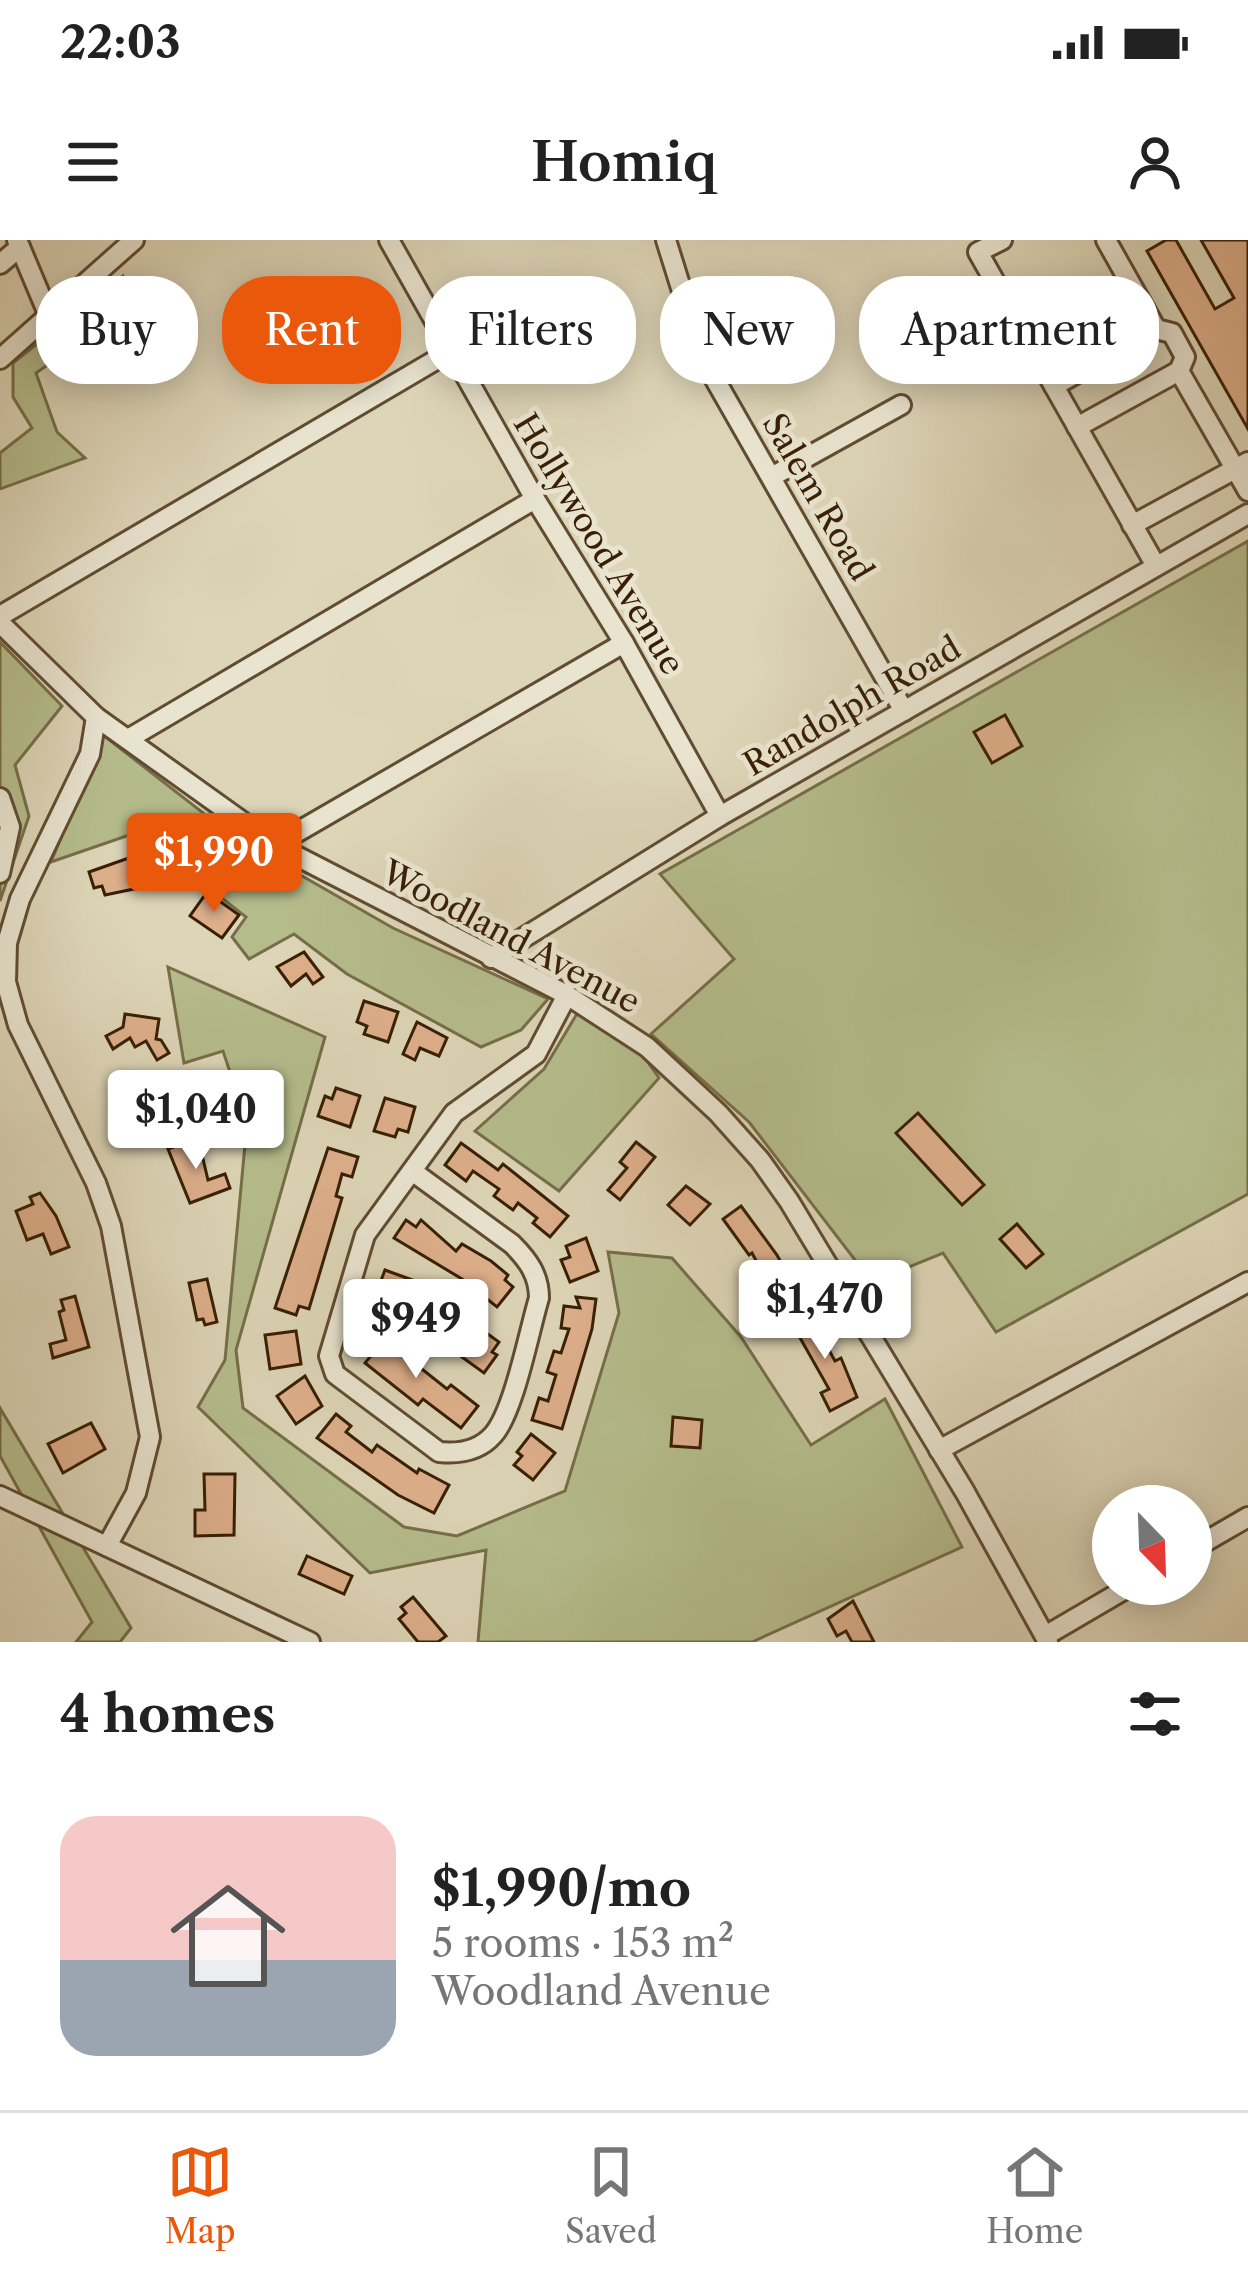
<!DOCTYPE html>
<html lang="en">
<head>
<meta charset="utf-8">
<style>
  :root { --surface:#fff; --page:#f2f2f2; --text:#222; --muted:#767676; --line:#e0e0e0; --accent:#ea580c }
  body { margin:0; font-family:"Libre Caslon Text",serif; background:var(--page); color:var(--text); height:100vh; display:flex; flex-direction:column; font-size:45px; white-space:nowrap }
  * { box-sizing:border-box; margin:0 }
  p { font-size:39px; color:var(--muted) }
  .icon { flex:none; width:66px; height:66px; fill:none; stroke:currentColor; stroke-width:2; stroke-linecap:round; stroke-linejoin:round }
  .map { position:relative; height:1402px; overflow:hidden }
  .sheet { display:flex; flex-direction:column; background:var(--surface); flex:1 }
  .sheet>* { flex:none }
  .banner { position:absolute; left:36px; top:36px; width:1176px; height:108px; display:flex; gap:24px }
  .needle { width:78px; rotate:157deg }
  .controls { position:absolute; left:1092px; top:1245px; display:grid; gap:24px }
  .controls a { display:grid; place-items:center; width:120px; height:120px; border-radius:50%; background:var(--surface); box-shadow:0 6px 30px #0003; font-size:60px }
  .price { position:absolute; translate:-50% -102px; padding:0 27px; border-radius:12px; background:#fff; color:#222; font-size:39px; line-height:78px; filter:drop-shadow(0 3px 6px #0008) }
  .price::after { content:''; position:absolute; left:50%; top:72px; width:36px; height:27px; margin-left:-18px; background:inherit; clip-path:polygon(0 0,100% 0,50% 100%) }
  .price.active { background:var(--accent); color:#fff }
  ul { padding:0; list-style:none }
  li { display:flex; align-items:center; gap:36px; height:300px; padding:0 60px }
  li span { display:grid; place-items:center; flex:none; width:336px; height:240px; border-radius:36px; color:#555 }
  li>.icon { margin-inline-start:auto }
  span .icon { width:144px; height:144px; fill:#fffc; stroke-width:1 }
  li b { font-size:51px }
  h2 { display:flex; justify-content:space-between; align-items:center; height:144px; padding:0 60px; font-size:51px }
  .pill { padding:0 42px; border-radius:48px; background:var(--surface); box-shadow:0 6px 30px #0003; font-size:42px; line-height:108px }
  .pill.active { background:var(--accent); color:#fff }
  .status { display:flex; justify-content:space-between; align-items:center; height:84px; padding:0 60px; background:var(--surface); direction:ltr }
  .status svg { height:33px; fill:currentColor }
  header { display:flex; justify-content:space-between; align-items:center; height:156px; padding:0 60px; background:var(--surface); font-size:54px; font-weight:600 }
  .tab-bar { display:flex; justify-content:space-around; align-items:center; height:168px; border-top:3px solid var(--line); background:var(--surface); font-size:33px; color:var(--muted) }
  .tab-bar a { display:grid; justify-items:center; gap:6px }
  .tab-bar .active { color:var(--accent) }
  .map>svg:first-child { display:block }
  .green { fill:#b5bc8c; stroke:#766e48; stroke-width:3 }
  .building { fill:#ddaf8b; stroke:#381f04; stroke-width:3 }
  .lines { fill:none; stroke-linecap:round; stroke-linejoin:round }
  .minor-casing { stroke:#614c31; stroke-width:24 }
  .minor { stroke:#e9e4d0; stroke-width:18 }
  .labels { text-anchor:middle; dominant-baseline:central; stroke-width:10; stroke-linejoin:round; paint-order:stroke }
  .street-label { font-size:33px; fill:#381f04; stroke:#e9e4d0 }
</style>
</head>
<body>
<div class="status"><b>22:03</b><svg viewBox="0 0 49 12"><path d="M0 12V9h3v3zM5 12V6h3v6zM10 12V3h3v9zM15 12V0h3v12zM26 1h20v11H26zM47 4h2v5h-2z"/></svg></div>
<header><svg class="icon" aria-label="menu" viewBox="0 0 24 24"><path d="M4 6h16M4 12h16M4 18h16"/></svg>Homiq<svg class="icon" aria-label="person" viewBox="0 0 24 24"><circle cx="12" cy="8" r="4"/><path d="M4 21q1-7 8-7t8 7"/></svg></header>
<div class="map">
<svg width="1248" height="1402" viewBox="0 0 1248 1402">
  <rect width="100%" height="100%" fill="#ddd5b7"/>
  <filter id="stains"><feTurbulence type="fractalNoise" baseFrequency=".00167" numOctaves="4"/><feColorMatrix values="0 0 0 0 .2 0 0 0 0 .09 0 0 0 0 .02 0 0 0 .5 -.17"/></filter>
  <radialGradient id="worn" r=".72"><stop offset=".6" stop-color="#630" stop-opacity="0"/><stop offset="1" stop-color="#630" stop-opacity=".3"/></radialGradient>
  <g class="green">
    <polygon points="123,36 130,67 36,133 57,192 85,218 0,249 0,213 32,188 13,157 13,123"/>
    <polygon points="1248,301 1248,954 996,1092 943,1013 872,1042 749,882 651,794 734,719 660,634"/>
    <polygon points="0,402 62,466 15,525 29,576 0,661"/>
    <polygon points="103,495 234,597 393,688 548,759 521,790 481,807 347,734 294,694 249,719 232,697 246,677 138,592 51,622"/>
    <polygon points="168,727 325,797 236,1110 243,1168 404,1287 457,1296 565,1251 619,1073 608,1012 672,1018 741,1097 811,1205 885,1159 962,1307 752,1402 478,1402 486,1310 370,1333 198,1167 225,1120 247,883 223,811 184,823"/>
    <polygon points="578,772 642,814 659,838 559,951 475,891 544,829"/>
    <polygon points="0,1168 131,1388 120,1402 76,1402 92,1382 0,1216"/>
  </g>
  <g class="building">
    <polygon points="1166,0 1176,0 1215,69 1234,58 1201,0 1248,0 1248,189 1147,11"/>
    <polygon points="1005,475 1022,506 992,523 974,492"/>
    <polygon points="143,613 153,645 105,655 102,646 94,648 89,632"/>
    <polygon points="207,652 239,675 222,698 190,676"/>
    <polygon points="304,712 323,737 313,744 306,734 291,746 277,727"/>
    <polygon points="364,761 398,772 388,802 364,794 367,786 357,782"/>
    <polygon points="125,774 159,779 156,799 161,800 169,813 157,820 146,801 135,807 130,798 113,809 106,796 123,787"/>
    <polygon points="417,782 447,798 439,816 420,808 415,820 403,814"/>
    <polygon points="336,848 360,856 350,887 318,876 325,856 332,859"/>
    <polygon points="385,858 415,867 408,892 398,889 395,897 374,891"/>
    <polygon points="918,873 984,945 962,965 896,893"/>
    <polygon points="198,898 208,940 225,934 230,948 190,963 168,909"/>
    <polygon points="636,902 655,917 620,960 608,950 627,928 620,922"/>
    <polygon points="461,903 498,930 503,924 568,976 550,997 533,983 537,978 518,963 513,970 494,956 499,949 473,931 466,941 445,925"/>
    <polygon points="328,908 358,917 352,937 342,934 336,956 342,958 309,1069 299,1066 296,1075 275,1068"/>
    <polygon points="686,946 710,964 690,985 668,965"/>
    <polygon points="40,953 56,976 69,1007 51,1014 43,994 27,1000 16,971 33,964 30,957"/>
    <polygon points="741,966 777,1015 796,1050 777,1060 752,1013 749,1015 723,979"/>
    <polygon points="406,980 416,987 421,980 456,1011 462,1004 491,1021 508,1035 505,1040 513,1047 497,1067 462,1039 394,998"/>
    <polygon points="1017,984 1043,1014 1026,1028 1000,999"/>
    <polygon points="586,998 598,1031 570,1042 561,1020 570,1017 566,1006"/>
    <polygon points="385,1030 415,1041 403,1073 373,1062"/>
    <polygon points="207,1039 217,1082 205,1085 203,1079 197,1080 189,1043"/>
    <polygon points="75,1056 89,1107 53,1118 50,1104 66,1100 59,1072 64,1070 61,1060"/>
    <polygon points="576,1057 596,1059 592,1089 562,1189 532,1180 539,1158 548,1161 556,1135 547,1132 554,1111 561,1113 569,1089 561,1088 564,1066 580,1068"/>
    <polygon points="811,1069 816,1079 813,1081 835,1121 841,1118 857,1157 830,1171 821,1153 829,1149 790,1080"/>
    <polygon points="478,1087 499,1102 492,1112 497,1115 484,1133 455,1112"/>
    <polygon points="296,1091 301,1124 270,1129 265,1095"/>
    <polygon points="374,1091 447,1149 451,1145 478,1166 461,1188 423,1159 418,1165 365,1123 370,1117 360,1109"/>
    <polygon points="305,1136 322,1166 296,1184 277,1156"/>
    <polygon points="336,1174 351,1186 346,1192 372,1212 377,1205 417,1233 419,1229 449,1245 434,1273 398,1255 317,1198"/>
    <polygon points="673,1177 702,1180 700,1208 671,1206"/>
    <polygon points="91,1183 105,1209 63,1233 48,1204"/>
    <polygon points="531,1194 555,1213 533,1240 514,1225 522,1216 517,1212"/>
    <polygon points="204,1234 235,1234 234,1295 195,1296 195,1270 205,1270"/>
    <polygon points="307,1316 352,1336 344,1354 299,1334"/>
    <polygon points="413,1357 446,1396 438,1402 418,1402 399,1379 406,1373 401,1367"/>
    <polygon points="853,1361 874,1402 852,1402 846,1391 837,1396 828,1379"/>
  </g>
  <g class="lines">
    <g class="minor-casing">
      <g id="minor">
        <polyline points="389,0 535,259 624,403 720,576"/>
        <polyline points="666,0 696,96 713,136 904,471"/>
        <polyline points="1002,0 978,12 1156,326"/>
        <polyline points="1106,0 1156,89 1172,93 1185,117 1179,131 1248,251"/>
        <polyline points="20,7 49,76"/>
        <polyline points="0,24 20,7 17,0"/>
        <polyline points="0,119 134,0"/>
        <polyline points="1054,146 1156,89"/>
        <polyline points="1077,187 1179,131"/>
        <polyline points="773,236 901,165"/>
        <polyline points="1132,285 1248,222"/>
        <polyline points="0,376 451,111"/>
        <polyline points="0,383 96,477 275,605 567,755 647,807 718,873 760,920 789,961 965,1252 1048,1402"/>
        <polyline points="96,477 90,514 20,659 7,703 6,742 18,785 96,943 111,986 150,1197 136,1253 107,1306"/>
        <polyline points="128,499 535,259"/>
        <polyline points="0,558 10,587 0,633"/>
        <polyline points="275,605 624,403"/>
        <polyline points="491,718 720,576 1248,274"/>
        <path d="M412 931 512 1004C528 1020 539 1035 539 1058 529 1091 514 1172 493 1195 479 1211 459 1214 439 1212L335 1134 329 1116 365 995 454 873 536 814 567 755"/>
        <polyline points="939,1210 1248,1042"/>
        <polyline points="0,1256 310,1402"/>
        <polyline points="1191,1310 1248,1277"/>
        <polyline points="1045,1396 1134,1344"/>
      </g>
    </g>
    <use href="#minor" class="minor"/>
  </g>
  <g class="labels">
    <g class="street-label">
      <text transform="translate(818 257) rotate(60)">Salem Road</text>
      <text transform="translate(599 304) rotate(59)">Hollywood Avenue</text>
      <text transform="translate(852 466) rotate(-30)">Randolph Road</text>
      <text transform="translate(511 697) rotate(28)">Woodland Avenue</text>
    </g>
  </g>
  <rect width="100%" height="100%" filter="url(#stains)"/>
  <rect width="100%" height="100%" fill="url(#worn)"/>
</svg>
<div class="controls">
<a><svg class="needle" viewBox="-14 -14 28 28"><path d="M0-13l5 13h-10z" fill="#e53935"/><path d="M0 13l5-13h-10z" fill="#767676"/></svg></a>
</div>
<b class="price active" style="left:214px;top:675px">$1,990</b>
<b class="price" style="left:196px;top:932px">$1,040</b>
<b class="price" style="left:825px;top:1122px">$1,470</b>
<b class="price" style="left:416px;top:1141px">$949</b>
<div class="banner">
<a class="pill">Buy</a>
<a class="pill active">Rent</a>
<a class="pill">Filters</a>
<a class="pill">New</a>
<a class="pill">Apartment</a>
</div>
</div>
<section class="sheet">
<h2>4 homes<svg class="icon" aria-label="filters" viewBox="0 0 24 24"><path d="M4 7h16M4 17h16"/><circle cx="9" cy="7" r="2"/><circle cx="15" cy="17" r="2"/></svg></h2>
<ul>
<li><span style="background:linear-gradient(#f6c9c9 60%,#9aa5b1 0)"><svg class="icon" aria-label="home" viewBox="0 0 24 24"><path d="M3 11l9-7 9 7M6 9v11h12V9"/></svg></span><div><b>$1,990/mo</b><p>5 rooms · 153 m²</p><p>Woodland Avenue</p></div></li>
</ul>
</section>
<nav class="tab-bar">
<a class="active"><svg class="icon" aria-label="map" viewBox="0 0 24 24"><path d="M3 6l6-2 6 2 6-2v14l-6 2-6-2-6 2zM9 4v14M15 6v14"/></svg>Map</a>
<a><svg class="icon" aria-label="saved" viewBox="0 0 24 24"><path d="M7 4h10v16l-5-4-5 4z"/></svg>Saved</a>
<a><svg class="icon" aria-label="home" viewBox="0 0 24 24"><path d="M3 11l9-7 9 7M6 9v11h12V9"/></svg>Home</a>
</nav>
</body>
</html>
